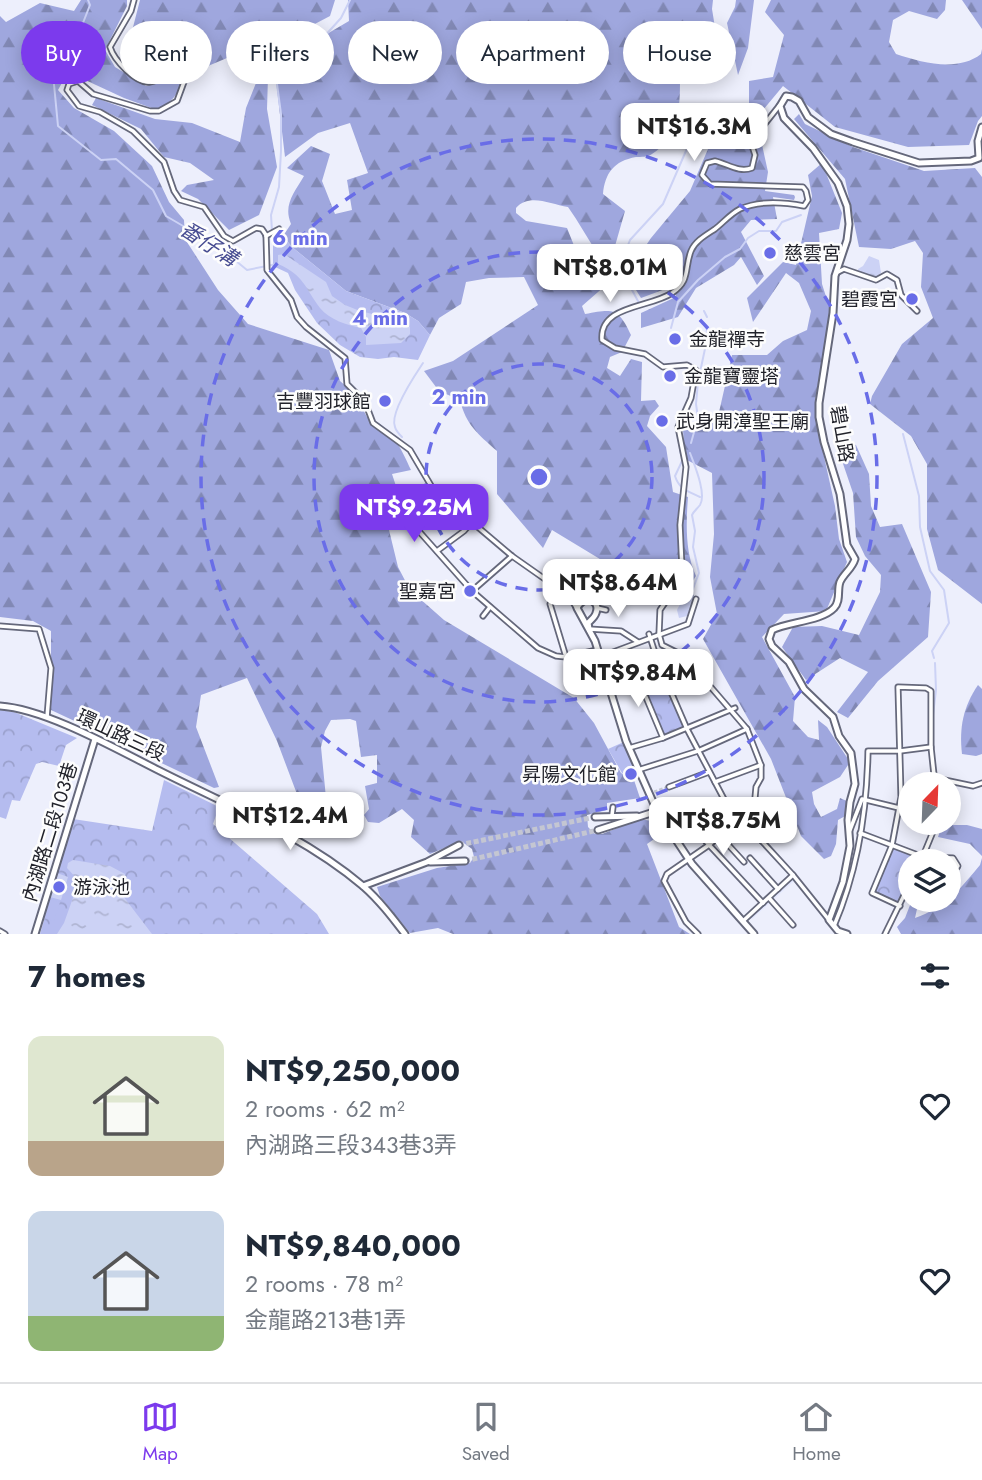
<!DOCTYPE html>
<html lang="en">
<head>
<meta charset="utf-8">
<style>
  :root { --surface:#fff; --page:#f2f2f3; --text:#1f2937; --muted:#747a83; --line:#e0e1e3; --accent:#7c3aed }
  body { margin:0; font-family:Jost,"Noto Sans TC",sans-serif; background:var(--page); color:var(--text); height:100vh; display:flex; flex-direction:column; font-size:26px; white-space:nowrap }
  * { box-sizing:border-box; margin:0 }
  p { font-size:23px; color:var(--muted) }
  .icon { flex:none; width:38px; height:38px; fill:none; stroke:currentColor; stroke-width:2; stroke-linecap:round; stroke-linejoin:round }
  .map { position:relative; height:934px; overflow:hidden }
  .drawer { display:flex; flex-direction:column; background:var(--surface); flex:1 }
  .drawer>* { flex:none }
  .top-card { position:absolute; left:21px; top:21px; width:942px; height:63px; display:flex; gap:14px }
  .needle { width:46px; rotate:23deg }
  .tools { position:absolute; left:898px; top:772px; display:grid; gap:14px }
  .tools a { display:grid; place-items:center; width:63px; height:63px; border-radius:50%; background:var(--surface); box-shadow:0 4px 18px #0003; font-size:35px }
  .price { position:absolute; translate:-50% -60px; padding:0 16px; border-radius:14px; background:#fff; color:#222; font-size:23px; line-height:46px; filter:drop-shadow(0 2px 4px #0008) }
  .price::after { content:''; position:absolute; left:50%; top:42px; width:21px; height:16px; margin-left:-10px; background:inherit; clip-path:polygon(0 0,100% 0,50% 100%) }
  .price.selected { background:var(--accent); color:#fff }
  ul { padding:0; list-style:none }
  li { display:flex; align-items:center; gap:21px; height:175px; padding:0 28px }
  li span { display:grid; place-items:center; flex:none; width:196px; height:140px; border-radius:14px; color:#555 }
  li>.icon { margin-inline-start:auto }
  span .icon { width:84px; height:84px; fill:#fffc; stroke-width:1 }
  li b { font-size:30px }
  h2 { display:flex; justify-content:space-between; align-items:center; height:84px; padding:0 28px; font-size:30px }
  .pill { padding:0 24px; border-radius:32px; background:var(--surface); box-shadow:0 4px 18px #0003; font-size:24px; line-height:63px }
  .pill.selected { background:var(--accent); color:#fff }
  .menu { display:flex; justify-content:space-around; align-items:center; height:98px; border-top:2px solid var(--line); background:var(--surface); font-size:19px; color:var(--muted) }
  .menu a { display:grid; justify-items:center; gap:4px }
  .menu .selected { color:var(--accent) }
  .map>svg:first-child { display:block }
  .built { fill:#e3e7fe }
  .forest { fill:url(#forest-firs) }
  .park { fill:url(#park-crowns) }
  .garden { fill:#b5bcef }
  .water { fill:url(#water-ripples) }
  .lines { fill:none; stroke-linecap:round; stroke-linejoin:round }
  .stream { stroke:#ccd2f5; stroke-width:2 }
  .street-tunnel { stroke:#c4c6d2; stroke-width:3.5; stroke-dasharray:3.5 2; stroke-linecap:butt }
  .secondary-tunnel { stroke:#c4c6d2; stroke-width:5; stroke-dasharray:5 2.5; stroke-linecap:butt }
  .street-casing { stroke:#65687b; stroke-width:7 }
  .secondary-casing { stroke:#65687b; stroke-width:9 }
  .street { stroke:#fff; stroke-width:3.5 }
  .secondary { stroke:#fff; stroke-width:5 }
  .ring { fill:none; stroke:#696de7; stroke-width:3.5; stroke-dasharray:12 9 }
  .poi-dot { fill:#696de7; stroke:#fdfdfd; stroke-width:2.5 }
  .labels { text-anchor:middle; dominant-baseline:central; stroke-width:5; stroke-linejoin:round; paint-order:stroke }
  .poi-label { font-size:19px; fill:#22232b; stroke:#fdfdfd; text-anchor:start }
  .street-label { font-size:19px; fill:#22232b; stroke:#fdfdfd }
  .water-label { font-size:21px; font-style:italic; fill:#484d92; stroke:#fdfdfd }
  .centre { fill:#696de7; stroke:#fdfdfd; stroke-width:3.5 }
  .ring-label { font-size:21px; text-anchor:middle; font-weight:bold; fill:#696de7; stroke:#fdfdfd; stroke-width:5; stroke-linejoin:round; paint-order:stroke }
</style>
</head>
<body>
<div class="map">
<svg width="982" height="934" viewBox="0 0 982 934">
  <defs>
    <pattern id="forest-firs" width="22" height="20" patternUnits="userSpaceOnUse" patternTransform="scale(1.75)"><rect width="22" height="20" fill="#9fa7de"/><path d="M5 1l3.5 6h-7zM16 11l3.5 6h-7z" fill="#8188b4"/></pattern>
    <pattern id="park-crowns" width="20" height="18" patternUnits="userSpaceOnUse" patternTransform="scale(1.75)"><rect width="20" height="18" fill="#b5bcef"/><path d="M2 6a3 3 0 1 1 6 0M12 15a3 3 0 1 1 6 0" fill="none" stroke="#9ba1cd"/></pattern>
    <pattern id="water-ripples" width="26" height="14" patternUnits="userSpaceOnUse" patternTransform="scale(1.75)"><rect width="26" height="14" fill="#ccd2f5"/><path d="M2 4q2-2 4 0t4 0M15 11q2-2 4 0t4 0" fill="none" stroke="#afb4d2"/></pattern>
  </defs>
  <rect width="100%" height="100%" fill="#edeffc"/>
  <polygon class="built" points="790,875 795,880 752,919 747,913"/>
  <g class="forest">
    <path d="M81 0H127V6L105 50 115 67 146 86 155 84 177 71 182 75C180 94 173 101 157 110L124 98 68 72 58 90 74 108 114 131 152 166 169 202 184 220 185 239 218 290 248 324 329 350 340 381 355 394 367 417C391 426 401 448 411 470L392 474 405 513 389 530 398 567 410 590 444 620 574 698 594 723 621 773 634 780 640 798 607 803V810L587 815 588 827 595 834H602L641 819 651 821 660 835 647 844 679 927 690 934H453L438 928 410 933 380 896 377 887 437 868 470 863 474 857 472 849 461 841 430 854 411 837 414 820 402 809 379 823 368 822 364 815 369 809 365 786 377 783V755L361 757 356 721 350 719 331 720 325 731 321 747 328 818 320 830 315 831 309 826 277 741 247 678 201 695 196 727 219 787 214 788 134 750 135 733 121 727 113 739 51 710V631L33 621 0 617V16L6 22 40 3 74 11Z"/>
    <polygon points="140,0 335,0 330,16 311,26 306,48 276,64 268,77 267,109 277,167 259,215 229,230 198,199 181,191 187,185 214,180 190,163 164,157 141,129 92,105 96,98 155,119 192,123 240,142 246,108 264,63 246,50 189,74 182,66 174,65 147,76 134,65 137,54 131,35"/>
    <path d="M348 0H713L712 9 718 46 705 54 680 80C680 108 679 137 652 154 648 157 641 157 636 157 614 161 605 173 603 194L625 211 615 246 598 254C587 238 579 222 568 207 550 204 529 193 516 208V213L526 221 567 228 575 248 600 264 606 285 582 306 585 314C613 309 618 307 631 335L622 352 610 357 607 368 620 376 631 359 642 362 641 401 655 400 659 406 650 416 647 426 666 447 673 492 688 497C686 523 685 552 696 576L692 582 656 593 552 530 543 548 497 494V451C478 434 466 425 460 400L439 391 424 371 453 361 538 305 524 277 489 278 466 282 461 304 439 318 430 335 418 321 405 313 346 291 292 247 283 236 291 224C283 205 294 193 304 176L287 168 311 146 330 154 322 181 335 214 352 210 347 180 368 173 350 123 318 133 285 157 276 81 315 41 349 21Z"/>
    <polygon points="736,0 754,0 748,48 738,75 727,23 735,7"/>
    <path d="M771 0H946L945 10 937 19 909 11 893 20 889 42 896 54C923 63 958 72 981 54L982 49V116L978 121 969 145 908 147 835 127 783 86 763 110 757 122 768 172 765 191 794 195 795 197 794 200 773 197 777 219 751 220 741 232 764 276 757 285 741 257 734 265 696 288 678 317 641 328V313L676 297V285L641 298 636 290 632 266 651 238 690 191 717 128 749 124V81L773 77 784 35 765 12Z"/>
    <polygon points="962,0 982,0 982,29"/>
    <polygon points="799,114 805,124 853,147 924,171 975,168 982,177 982,604 938,570 927,529 927,464 911,436 870,404 872,396 902,344 933,318 921,287 923,253 915,241 891,249 859,247 845,179 794,119"/>
    <polygon points="822,163 842,213 839,229 819,233 822,284 831,312 815,401 817,425 835,506 839,539 847,562 826,611 784,614 762,637 795,697 793,721 808,737 819,740 818,720 827,727 850,762 840,777 812,792 814,804 821,817 837,809 840,798 849,802 847,815 838,820 836,844 831,856 824,859 801,836 771,759 703,639 717,614 710,577 714,534 712,473 685,459 683,430 717,421 732,355 767,355 783,341 807,330 811,311 799,283 786,273 753,322 747,298 783,262 796,265 812,196 808,175"/>
    <polygon points="841,440 856,445 869,474 871,506 880,527 902,524 931,592 928,637 878,681 848,718 837,712 868,672 840,658 806,680 782,647 793,627 822,626 859,635 880,592 881,575 865,556 856,537 853,493 839,452"/>
    <path d="M978 685 982 689V754L976 756 962 754C959 728 963 707 978 685Z"/>
    <polygon points="942,825 967,825 982,829 982,856 970,844 938,837"/>
    <path d="M982 858V934H901L897 927 905 918 912 900H919L915 918C945 908 961 888 980 865Z"/>
  </g>
  <g class="park">
    <polygon points="273,236 283,236 292,247 346,291 405,313 418,321 430,335 418,360 394,357 378,359 360,357 340,345 317,323 295,290 288,273 273,266"/>
    <polygon points="658,662 687,729 663,738 635,671"/>
    <polygon points="0,710 14,712 77,738 66,745 59,766 42,762 36,764 20,801 12,800 6,819 0,817"/>
    <polygon points="626,741 641,776 634,780 622,773 608,749"/>
    <polygon points="164,780 219,807 213,824 317,914 329,934 40,934 73,819 152,831"/>
    <polygon points="893,845 922,857 920,861 910,861 910,882 899,904 874,892"/>
  </g>
  <polygon class="garden" points="50,899 60,902 54,921 44,918"/>
  <g class="water">
    <path d="M284 254 326 282 332 296 345 305 360 311 405 322 410 327V334L401 343 366 345V337L361 328C347 325 330 320 320 308 305 288 304 275 278 264V255Z"/>
    <path d="M869 256 879 260 881 273C874 280 868 278 859 275L858 269 863 266Z"/>
    <polygon points="688,593 694,595 695,599 687,616 679,618 677,610 684,596"/>
    <polygon points="73,860 110,866 125,874 123,896 152,934 57,934 64,923 79,881 67,868 68,863"/>
    <polygon points="57,873 68,877 61,900 50,897"/>
  </g>
  <g class="lines">
    <g class="stream">
      <polyline points="67,52 79,33 90,5 88,0"/>
      <polyline points="64,56 53,74 58,126 101,160 116,159 153,190 166,216 219,247 247,270 277,264"/>
      <polyline points="272,231 271,215 279,187 281,151 281,114 277,84 281,76 304,59 341,18 350,0"/>
      <polyline points="639,303 624,275 623,258 630,240 663,204 695,130 702,121"/>
      <polyline points="704,311 707,317"/>
      <polyline points="671,328 678,302 698,280 725,257 740,249 748,238 759,231 776,231 782,222 801,215"/>
      <polyline points="903,434 919,496 920,527 930,571 944,590 949,623 932,651 934,658"/>
      <path d="M402 437C399 434 396 431 395 427 389 413 415 375 423 363"/>
      <polyline points="691,443 698,418 696,404 698,382 706,344 707,327"/>
      <path d="M680 451 683 459 675 476C679 489 687 491 700 497"/>
      <path d="M690 453C694 464 707 494 700 505 697 509 694 511 692 515L695 531 693 547 699 573 691 594"/>
      <polyline points="932,724 936,690 935,663"/>
      <polyline points="907,895 910,888"/>
    </g>
    <polyline class="street-tunnel" points="649,794 669,787"/>
    <g class="secondary-tunnel">
      <polyline points="459,845 595,817"/>
      <polyline points="465,861 598,830"/>
    </g>
    <g class="street-casing">
      <g id="street">
        <path d="M134 0 131 11 110 47C114 60 136 84 150 82 160 81 171 71 181 68L183 70 184 82 177 101 159 111H150L93 94 78 81 69 84 67 90 79 106 100 112 133 131 164 162 174 191 180 200 204 207 224 236 233 241 256 228 262 229 266 235 267 270 291 300 297 317 306 327 345 358 347 384 365 402 373 423 410 450 433 489 512 556 569 596 576 607"/>
        <polyline points="266,236 279,229"/>
        <polyline points="836,273 844,269 876,280 887,274 897,280 901,295 917,311"/>
        <polyline points="433,489 410,513 409,520 472,591 538,648 556,656 566,657 597,650"/>
        <polyline points="437,551 464,531 472,522"/>
        <polyline points="558,589 550,604 566,657"/>
        <polyline points="472,591 512,556"/>
        <polyline points="597,608 606,610"/>
        <polyline points="483,616 490,607"/>
        <polyline points="0,626 39,629 51,668 47,717"/>
        <polyline points="589,629 621,631 638,642"/>
        <polyline points="649,634 658,662 687,729 725,801 793,875 829,920"/>
        <polyline points="600,657 688,624 696,599"/>
        <polyline points="635,671 663,738"/>
        <polyline points="609,681 658,662"/>
        <polyline points="629,748 663,738 735,708"/>
        <polyline points="638,770 698,751 747,729"/>
        <polyline points="935,778 973,786 982,783"/>
        <polyline points="715,782 761,765"/>
        <polyline points="669,787 709,772"/>
        <polyline points="899,810 910,814"/>
        <polyline points="700,814 744,862"/>
        <polyline points="612,815 613,807"/>
        <polyline points="686,820 763,903"/>
        <polyline points="850,830 862,799 899,808"/>
        <polyline points="860,833 923,857 953,858 958,866 948,879"/>
        <path d="M762 841 755 798 756 787 761 778V765L747 729 684 656 662 645 659 634 660 610 680 581 682 569 680 525 686 467 678 427 691 398 696 370 687 365 663 367 645 354 615 348 602 340C599 305 650 308 672 293 691 280 684 269 691 251 695 241 706 235 715 229 723 223 730 214 740 209 760 200 783 202 804 206L808 200 806 191 803 187 710 184 702 175 707 163 715 161C728 164 739 173 752 168L755 155 753 149 760 130 779 106"/>
        <polyline points="750,858 778,889"/>
        <polyline points="921,861 937,822"/>
        <polyline points="769,898 793,925"/>
        <polyline points="900,906 872,893 892,845 901,797 898,687 926,688 931,691 931,747 935,784"/>
        <polyline points="743,921 793,875"/>
        <path d="M834 926C858 870 867 811 868 751H900L931 747"/>
        <polyline points="0,931 5,934"/>
        <polyline points="698,934 686,922 664,881 667,874 709,845 740,818"/>
        <polyline points="885,934 910,883"/>
      </g>
    </g>
    <g class="secondary-casing">
      <g id="secondary">
        <path d="M589 629 588 623C591 620 595 617 596 613 601 600 584 594 577 608L595 641 626 741 657 811 692 864 754 934"/>
        <path d="M0 706C46 709 116 749 158 770 227 805 303 835 363 886 379 900 392 917 405 934"/>
        <polyline points="595,817 637,816"/>
        <polyline points="598,830 657,811"/>
        <polyline points="430,862 465,861"/>
        <polyline points="363,886 427,862 459,845"/>
        <polyline points="35,934 95,739"/>
        <path d="M847 934 838 931 829 920 843 882 850 846 848 820 850 802 855 784 851 753 839 736 833 717 804 689 789 662 772 646 769 639 772 630C788 622 822 621 834 608 841 601 837 590 840 582 844 573 852 569 855 559L847 545 840 494 824 442 819 417V403L833 313 835 276 847 240 849 224 847 206 838 183 813 148 784 118 780 106 786 96 792 97 799 101 808 117 831 134 853 142 919 163 971 161 979 158 978 141 982 127"/>
      </g>
    </g>
    <use href="#street" class="street"/>
    <use href="#secondary" class="secondary"/>
  </g>
  <g class="ring">
    <circle cx="539" cy="477" r="113"/>
    <circle cx="539" cy="477" r="225"/>
    <circle cx="539" cy="477" r="338"/>
  </g>
  <g class="poi-dot">
    <circle cx="770" cy="253" r="7"/>
    <circle cx="912" cy="299" r="7"/>
    <circle cx="675" cy="339" r="7"/>
    <circle cx="670" cy="376" r="7"/>
    <circle cx="385" cy="401" r="7"/>
    <circle cx="662" cy="421" r="7"/>
    <circle cx="470" cy="591" r="7"/>
    <circle cx="631" cy="774" r="7"/>
    <circle cx="59" cy="887" r="7"/>
  </g>
  <g class="labels">
    <g class="poi-label">
      <text x="784" y="253">慈雲宮</text>
      <text x="898" y="299" text-anchor="end">碧霞宮</text>
      <text x="689" y="339">金龍禪寺</text>
      <text x="684" y="376">金龍寶靈塔</text>
      <text x="371" y="401" text-anchor="end">吉豐羽球館</text>
      <text x="676" y="421">武身開漳聖王廟</text>
      <text x="456" y="591" text-anchor="end">聖嘉宮</text>
      <text x="617" y="774" text-anchor="end">昇陽文化館</text>
      <text x="73" y="887">游泳池</text>
    </g>
    <g class="street-label">
      <text transform="translate(842 434) rotate(80)">碧山路</text>
      <text transform="translate(121 735) rotate(25)">環山路三段</text>
      <text transform="translate(50 832) rotate(-73)">內湖路二段103巷</text>
    </g>
    <g class="water-label">
      <text transform="translate(209 244) rotate(33)">番仔溝</text>
    </g>
  </g>
  <circle cx="539" cy="477" r="10" class="centre"/>
  <g class="ring-label">
    <text x="300" y="245">6 min</text>
    <text x="380" y="325">4 min</text>
    <text x="459" y="404">2 min</text>
  </g>
</svg>
<div class="tools">
<a><svg class="needle" viewBox="-14 -14 28 28"><path d="M0-13l5 13h-10z" fill="#e53935"/><path d="M0 13l5-13h-10z" fill="#747a83"/></svg></a>
<a><svg class="icon" aria-label="layers" viewBox="0 0 24 24"><path d="M12 4l9 5-9 5-9-5zM3 14l9 5 9-5"/></svg></a>
</div>
<b class="price" style="left:694px;top:163px">NT$16.3M</b>
<b class="price" style="left:610px;top:304px">NT$8.01M</b>
<b class="price selected" style="left:414px;top:544px">NT$9.25M</b>
<b class="price" style="left:618px;top:619px">NT$8.64M</b>
<b class="price" style="left:638px;top:709px">NT$9.84M</b>
<b class="price" style="left:290px;top:852px">NT$12.4M</b>
<b class="price" style="left:723px;top:857px">NT$8.75M</b>
<div class="top-card">
<a class="pill selected">Buy</a>
<a class="pill">Rent</a>
<a class="pill">Filters</a>
<a class="pill">New</a>
<a class="pill">Apartment</a>
<a class="pill">House</a>
</div>
</div>
<section class="drawer">
<h2>7 homes<svg class="icon" aria-label="filters" viewBox="0 0 24 24"><path d="M4 7h16M4 17h16"/><circle cx="9" cy="7" r="2"/><circle cx="15" cy="17" r="2"/></svg></h2>
<ul>
<li><span style="background:linear-gradient(#dfe7d0 75%,#b9a48a 0)"><svg class="icon" aria-label="home" viewBox="0 0 24 24"><path d="M3 11l9-7 9 7M6 9v11h12V9"/></svg></span><div><b>NT$9,250,000</b><p>2 rooms · 62 m²</p><p>內湖路三段343巷3弄</p></div><svg class="icon" aria-label="heart" viewBox="0 0 24 24"><path d="M12 20l-8-8c-3-5 5-10 8-4 3-6 11-1 8 4z"/></svg></li>
<li><span style="background:linear-gradient(#c9d6e8 75%,#8fb573 0)"><svg class="icon" aria-label="home" viewBox="0 0 24 24"><path d="M3 11l9-7 9 7M6 9v11h12V9"/></svg></span><div><b>NT$9,840,000</b><p>2 rooms · 78 m²</p><p>金龍路213巷1弄</p></div><svg class="icon" aria-label="heart" viewBox="0 0 24 24"><path d="M12 20l-8-8c-3-5 5-10 8-4 3-6 11-1 8 4z"/></svg></li>
</ul>
</section>
<nav class="menu">
<a class="selected"><svg class="icon" aria-label="map" viewBox="0 0 24 24"><path d="M3 6l6-2 6 2 6-2v14l-6 2-6-2-6 2zM9 4v14M15 6v14"/></svg>Map</a>
<a><svg class="icon" aria-label="saved" viewBox="0 0 24 24"><path d="M7 4h10v16l-5-4-5 4z"/></svg>Saved</a>
<a><svg class="icon" aria-label="home" viewBox="0 0 24 24"><path d="M3 11l9-7 9 7M6 9v11h12V9"/></svg>Home</a>
</nav>
</body>
</html>
